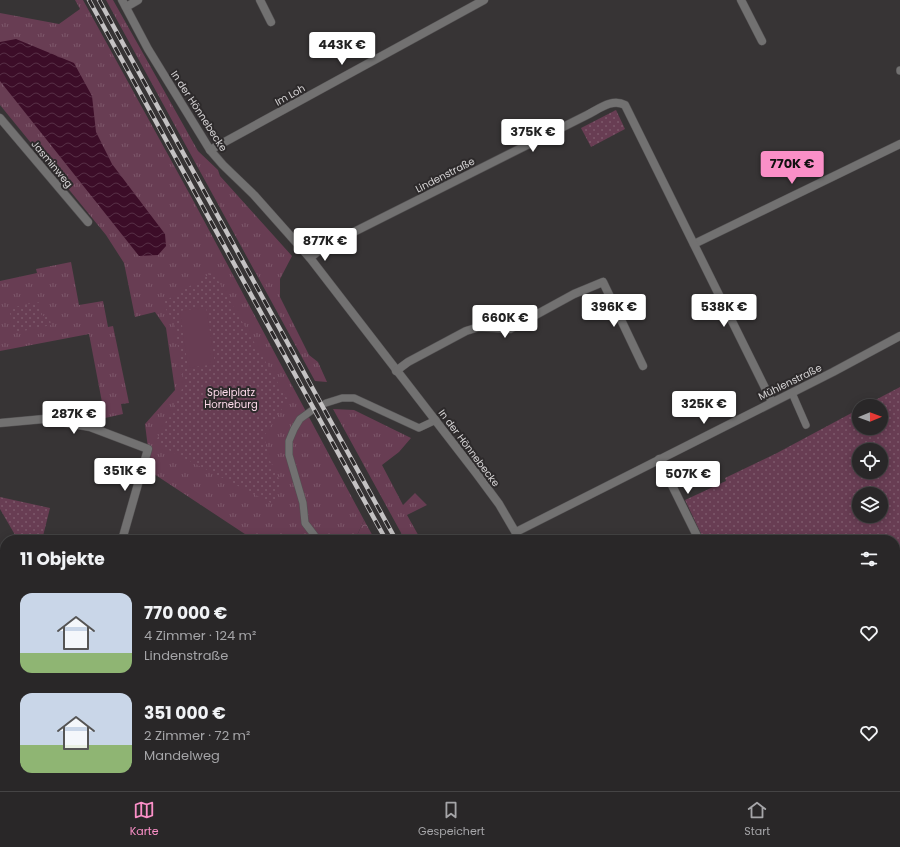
<!DOCTYPE html>
<html lang="de">
<head>
<meta charset="utf-8">
<style>
  :root { --surface:#292728; --page:#353334; --text:#f1f3f6; --muted:#a5a5a8; --line:#454445; --accent:#fa8fc7 }
  body { margin:0; font-family:Poppins,sans-serif; background:var(--page); color:var(--text); height:100vh; display:flex; flex-direction:column; font-size:15px; white-space:nowrap }
  * { box-sizing:border-box; margin:0 }
  p { font-size:13px; color:var(--muted) }
  .icon { flex:none; width:22px; height:22px; fill:none; stroke:currentColor; stroke-width:2; stroke-linecap:round; stroke-linejoin:round }
  .map { position:relative; flex:1; overflow:hidden }
  .drawer { position:absolute; left:0px; top:535px; width:900px; height:256px; display:flex; flex-direction:column; background:var(--surface); border-radius:16px 16px 0 0; box-shadow:0 2px 10px #0003,0 0 0 1px var(--line) }
  .drawer>* { flex:none }
  .needle { width:26px; rotate:89deg }
  .tools { position:absolute; left:852px; top:399px; display:grid; gap:8px }
  .tools a { display:grid; place-items:center; width:36px; height:36px; border-radius:50%; background:var(--surface); box-shadow:0 2px 10px #0003,0 0 0 1px var(--line); font-size:20px }
  .price { position:absolute; translate:-50% -34px; padding:0 9px; border-radius:4px; background:#fff; color:#222; font-size:13px; line-height:26px; filter:drop-shadow(0 1px 2px #0008) }
  .price::after { content:''; position:absolute; left:50%; top:24px; width:12px; height:9px; margin-left:-6px; background:inherit; clip-path:polygon(0 0,100% 0,50% 100%) }
  .price.current { background:var(--accent); color:#111 }
  ul { padding:0; list-style:none }
  li { display:flex; align-items:center; gap:12px; height:100px; padding:0 20px }
  li span { display:grid; place-items:center; flex:none; width:112px; height:80px; border-radius:12px; color:#555 }
  li>.icon { margin-inline-start:auto }
  span .icon { width:48px; height:48px; fill:#fffc; stroke-width:1 }
  li b { font-size:17px }
  h2 { display:flex; justify-content:space-between; align-items:center; height:48px; padding:0 20px; font-size:17px }
  .dock { display:flex; justify-content:space-around; align-items:center; height:56px; border-top:1px solid var(--line); background:var(--surface); font-size:11px; color:var(--muted) }
  .dock a { display:grid; justify-items:center; gap:2px }
  .dock .current { color:var(--accent) }
  .map>svg:first-child { display:block }
  .grass { fill:url(#grass-tufts) }
  .forest { fill:url(#forest-crowns) }
  .park { fill:url(#park-dots); fill-rule:evenodd }
  .pitch { fill:#683d53 }
  .water { fill:url(#water-waves) }
  .lines { fill:none; stroke-linecap:round; stroke-linejoin:round }
  .service-casing { stroke:#535152; stroke-width:8 }
  .minor-casing { stroke:#535152; stroke-width:9 }
  .service { stroke:#727171; stroke-width:7 }
  .minor { stroke:#727171; stroke-width:8 }
  .rail-casing { stroke:#c4c2c3; stroke-width:4.5 }
  .rail { stroke:#2d2a2b; stroke-width:3; stroke-dasharray:9; stroke-linecap:butt }
  .labels { text-anchor:middle; dominant-baseline:central; stroke-width:4; stroke-linejoin:round; paint-order:stroke }
  .street-label { font-size:10px; fill:#d5d3d4; stroke:#2d2a2b }
  .park-label { font-size:10px; fill:#fcd9e9; stroke:#2d2a2b }
</style>
</head>
<body>
<div class="map">
<svg width="900" height="791" viewBox="0 0 900 791">
  <defs>
    <pattern id="grass-tufts" width="24" height="20" patternUnits="userSpaceOnUse"><rect width="24" height="20" fill="#683d53"/><path d="M3 7l-1-3M5 7V3M7 7l1-3M15 17l-1-3M17 17v-4M19 17l1-3" fill="none" stroke="#7d586b"/></pattern>
    <pattern id="forest-crowns" width="20" height="18" patternUnits="userSpaceOnUse"><rect width="20" height="18" fill="#683d53"/><path d="M2 6a3 3 0 1 1 6 0M12 15a3 3 0 1 1 6 0" fill="none" stroke="#7d586b"/></pattern>
    <pattern id="park-dots" width="8" height="8" patternUnits="userSpaceOnUse"><rect width="8" height="8" fill="#683d53"/><path d="M2 2h.1M6 6h.1" fill="none" stroke="#7d586b" stroke-width="1.8" stroke-linecap="round"/></pattern>
    <pattern id="water-waves" width="16" height="10" patternUnits="userSpaceOnUse"><rect width="16" height="10" fill="#3c0d28"/><path d="M0 5q4-4 8 0t8 0" fill="none" stroke="#572f46"/></pattern>
  </defs>
  <rect width="100%" height="100%" fill="#373435"/>
  <g class="grass">
    <polygon points="75,0 83,0 194,202 364,520 355,540 254,540 151,472 145,424 175,390 166,328 155,312 135,317 124,263 106,235 0,105 0,13 59,24 80,9"/>
    <polygon points="106,0 113,0 198,151 218,170 220,176 292,256 280,279 280,297 309,355 318,362 327,382 315,381"/>
    <polygon points="71,262 79,305 103,301 108,327 113,326 129,403 121,404 123,414 105,418 89,334 0,351 0,281 37,273 36,269"/>
    <polygon points="333,409 354,410 411,438 399,452 382,465 403,505 415,493 427,505 407,515 421,540 405,540"/>
  </g>
  <g class="forest">
    <polygon points="364,520 375,540 355,540"/>
    <polygon points="18,786 199,786 187,791 7,791"/>
    <polygon points="418,786 508,786 511,791 421,791"/>
  </g>
  <g class="park">
    <polygon points="616,110 625,129 591,147 581,128"/>
    <polygon points="213,272 288,400 264,436 269,459 281,483 273,504 155,443 184,385 174,322 162,303"/>
    <polygon points="40,302 42,316 49,315 51,325 14,333 9,308"/>
    <path d="M900 387V756L895 759V540H704L685 500 726 481 725 478 777 453 859 409V428H881V406H864ZM859 450H881V472H859ZM859 494H881V516H859Z"/>
    <polygon points="0,497 50,508 42,540 18,540 0,509"/>
    <polygon points="559,786 618,786 620,790 561,791"/>
  </g>
  <polygon class="pitch" points="206,307 215,364 188,368 180,311"/>
  <polygon class="water" points="16,39 74,63 92,96 96,132 112,164 165,234 166,246 158,255 139,256 0,81 0,42"/>
  <g class="lines">
    <g class="service-casing">
      <g id="service">
        <polyline points="900,71 900,70"/>
        <polyline points="792,393 806,425"/>
        <polyline points="326,403 342,398 354,398 419,428 436,420"/>
        <polyline points="311,411 300,419 294,429 289,441 289,455 303,503 305,523 318,540"/>
      </g>
    </g>
    <g class="minor-casing">
      <g id="minor">
        <polyline points="122,0 148,49 210,150 223,165 254,195 310,258 476,473 499,504 520,540"/>
        <polyline points="260,0 271,22"/>
        <polyline points="741,0 762,41"/>
        <polyline points="126,7 138,0"/>
        <polyline points="0,118 88,222"/>
        <polyline points="210,150 484,0"/>
        <polyline points="694,244 900,144"/>
        <path d="M310 258 322 248 587 115C599 109 612 98 625 105L772 402"/>
        <polyline points="396,371 408,362 466,331 479,327 510,329 574,294 603,282 643,366"/>
        <polyline points="0,423 44,419 90,427 148,449 122,540"/>
        <polyline points="659,459 699,540"/>
        <polyline points="516,532 833,372 900,336"/>
        <polyline points="0,680 5,679"/>
        <polyline points="895,764 900,761"/>
        <polyline points="628,786 630,791"/>
        <polyline points="819,786 820,791"/>
        <polyline points="844,791 856,786"/>
      </g>
    </g>
    <use href="#service" class="service"/>
    <use href="#minor" class="minor"/>
    <g class="rail-casing">
      <g id="rail">
        <polyline points="89,0 386,540"/>
        <polyline points="99,0 396,540"/>
        <polyline points="521,786 524,791"/>
        <polyline points="531,786 534,791"/>
      </g>
    </g>
    <use href="#rail" class="rail"/>
  </g>
  <g class="labels">
    <g class="street-label">
      <text transform="translate(290 95) rotate(-29)">Im Loh</text>
      <text transform="translate(199 111) rotate(57)">In der Hönnebecke</text>
      <text transform="translate(52 164) rotate(50)">Jasminweg</text>
      <text transform="translate(445 175) rotate(-27)">Lindenstraße</text>
      <text transform="translate(790 382) rotate(-26)">Mühlenstraße</text>
      <text transform="translate(469 448) rotate(53)">In der Hönnebecke</text>
    </g>
    <g class="park-label">
      <text x="231" y="392">Spielplatz<tspan x="231" dy="12">Horneburg</tspan></text>
    </g>
  </g>
</svg>
<div class="tools">
<a><svg class="needle" viewBox="-14 -14 28 28"><path d="M0-13l5 13h-10z" fill="#e53935"/><path d="M0 13l5-13h-10z" fill="#a5a5a8"/></svg></a>
<a><svg class="icon" aria-label="locate" viewBox="0 0 24 24"><circle cx="12" cy="12" r="6"/><path d="M12 2v4M12 18v4M2 12h4M18 12h4"/></svg></a>
<a><svg class="icon" aria-label="layers" viewBox="0 0 24 24"><path d="M12 4l9 5-9 5-9-5zM3 14l9 5 9-5"/></svg></a>
</div>
<b class="price" style="left:342px;top:66px">443K €</b>
<b class="price" style="left:533px;top:153px">375K €</b>
<b class="price current" style="left:792px;top:185px">770K €</b>
<b class="price" style="left:325px;top:262px">877K €</b>
<b class="price" style="left:614px;top:328px">396K €</b>
<b class="price" style="left:724px;top:328px">538K €</b>
<b class="price" style="left:505px;top:339px">660K €</b>
<b class="price" style="left:704px;top:425px">325K €</b>
<b class="price" style="left:74px;top:435px">287K €</b>
<b class="price" style="left:125px;top:492px">351K €</b>
<b class="price" style="left:688px;top:495px">507K €</b>
<section class="drawer">
<h2>11 Objekte<svg class="icon" aria-label="filters" viewBox="0 0 24 24"><path d="M4 7h16M4 17h16"/><circle cx="9" cy="7" r="2"/><circle cx="15" cy="17" r="2"/></svg></h2>
<ul>
<li><span style="background:linear-gradient(#c9d6e8 75%,#8fb573 0)"><svg class="icon" aria-label="home" viewBox="0 0 24 24"><path d="M3 11l9-7 9 7M6 9v11h12V9"/></svg></span><div><b>770 000 €</b><p>4 Zimmer · 124 m²</p><p>Lindenstraße</p></div><svg class="icon" aria-label="heart" viewBox="0 0 24 24"><path d="M12 20l-8-8c-3-5 5-10 8-4 3-6 11-1 8 4z"/></svg></li>
<li><span style="background:linear-gradient(#c9d6e8 65%,#8fb573 0)"><svg class="icon" aria-label="home" viewBox="0 0 24 24"><path d="M3 11l9-7 9 7M6 9v11h12V9"/></svg></span><div><b>351 000 €</b><p>2 Zimmer · 72 m²</p><p>Mandelweg</p></div><svg class="icon" aria-label="heart" viewBox="0 0 24 24"><path d="M12 20l-8-8c-3-5 5-10 8-4 3-6 11-1 8 4z"/></svg></li>
</ul>
</section>
</div>
<nav class="dock">
<a class="current"><svg class="icon" aria-label="map" viewBox="0 0 24 24"><path d="M3 6l6-2 6 2 6-2v14l-6 2-6-2-6 2zM9 4v14M15 6v14"/></svg>Karte</a>
<a><svg class="icon" aria-label="saved" viewBox="0 0 24 24"><path d="M7 4h10v16l-5-4-5 4z"/></svg>Gespeichert</a>
<a><svg class="icon" aria-label="home" viewBox="0 0 24 24"><path d="M3 11l9-7 9 7M6 9v11h12V9"/></svg>Start</a>
</nav>
</body>
</html>
